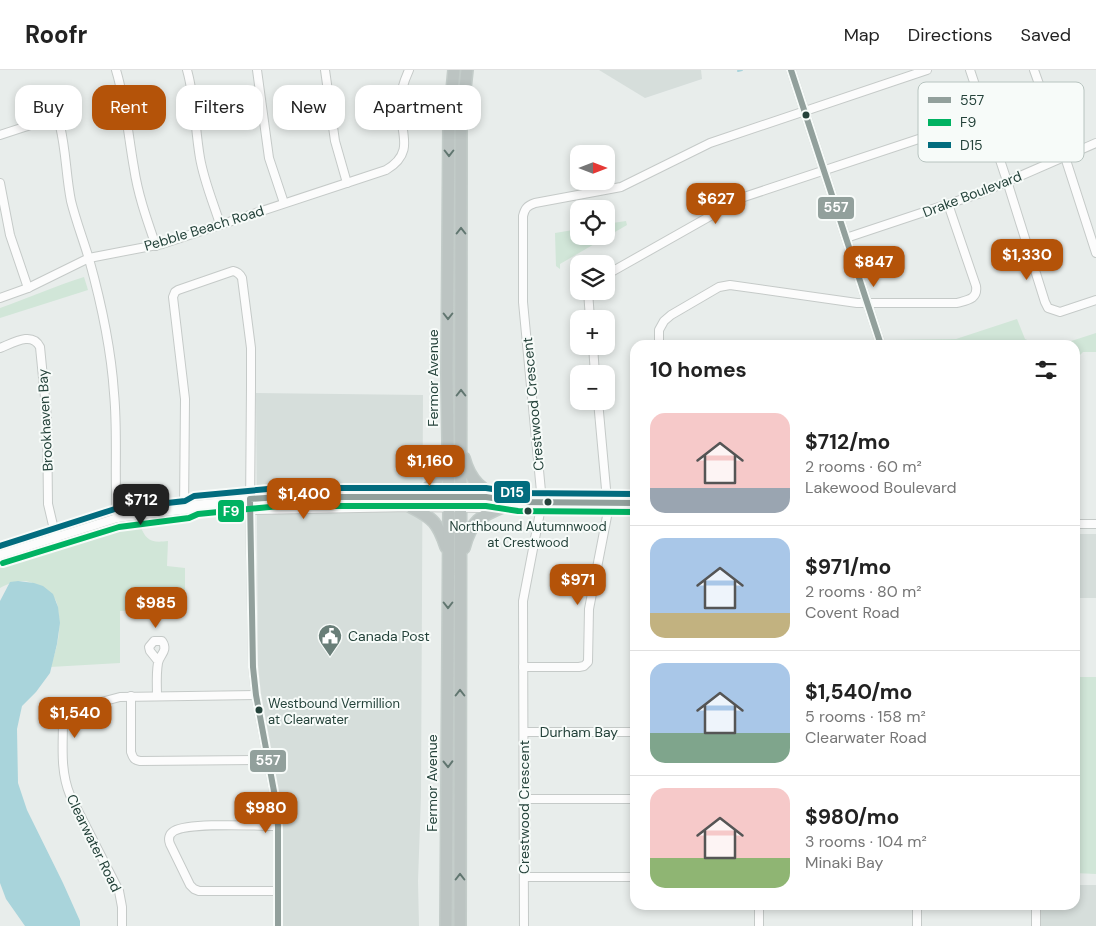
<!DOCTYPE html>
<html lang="en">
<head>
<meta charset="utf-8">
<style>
  :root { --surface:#fff; --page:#f6f6f6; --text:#222; --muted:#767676; --line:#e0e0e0; --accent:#b45309 }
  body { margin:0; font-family:"DM Sans",sans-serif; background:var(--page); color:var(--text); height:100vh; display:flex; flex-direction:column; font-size:19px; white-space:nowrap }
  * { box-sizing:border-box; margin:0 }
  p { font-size:16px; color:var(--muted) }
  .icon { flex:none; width:28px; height:28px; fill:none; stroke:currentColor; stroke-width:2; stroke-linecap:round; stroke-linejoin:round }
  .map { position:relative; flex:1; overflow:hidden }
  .drawer { position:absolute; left:630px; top:270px; width:450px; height:570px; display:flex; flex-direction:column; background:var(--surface); border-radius:15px; box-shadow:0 2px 8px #0003 }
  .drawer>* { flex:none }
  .hud { position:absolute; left:15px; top:15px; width:475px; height:45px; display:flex; gap:10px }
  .needle { width:32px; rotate:90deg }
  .tools { position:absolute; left:570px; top:75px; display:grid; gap:10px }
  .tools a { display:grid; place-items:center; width:45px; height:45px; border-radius:10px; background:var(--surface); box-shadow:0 2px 8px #0003; font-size:25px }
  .price { position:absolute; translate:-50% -42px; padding:0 11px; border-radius:10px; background:var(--accent); color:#fff; font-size:16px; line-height:32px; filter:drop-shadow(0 1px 2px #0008) }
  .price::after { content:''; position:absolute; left:50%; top:30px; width:15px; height:11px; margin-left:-8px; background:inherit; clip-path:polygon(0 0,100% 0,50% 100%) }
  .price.selected { background:#222; color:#fff }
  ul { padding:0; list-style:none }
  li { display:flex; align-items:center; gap:15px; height:125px; padding:0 20px }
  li+li { border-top:1px solid var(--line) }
  li span { display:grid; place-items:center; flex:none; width:140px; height:100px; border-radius:15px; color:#555 }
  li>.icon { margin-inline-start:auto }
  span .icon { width:60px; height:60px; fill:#fffc; stroke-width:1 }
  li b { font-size:21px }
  h2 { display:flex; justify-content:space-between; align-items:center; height:60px; padding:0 20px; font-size:21px }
  .tag { padding:0 18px; border-radius:15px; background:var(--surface); box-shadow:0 2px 8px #0003; font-size:18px; line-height:45px }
  .tag.selected { background:var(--accent); color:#fff }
  header { display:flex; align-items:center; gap:30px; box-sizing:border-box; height:70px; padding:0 25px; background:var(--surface); border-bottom:1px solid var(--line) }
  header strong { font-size:24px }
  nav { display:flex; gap:28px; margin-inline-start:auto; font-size:18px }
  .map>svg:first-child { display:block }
  .built { fill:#d6dedb }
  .green { fill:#d1e6d8 }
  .water { fill:#a9d4db }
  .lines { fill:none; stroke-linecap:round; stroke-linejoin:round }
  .stream { stroke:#a9d4db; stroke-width:2 }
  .minor-casing { stroke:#c5cac8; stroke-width:10 }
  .highway-casing { stroke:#c3ccc9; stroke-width:14 }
  .minor { stroke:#fcfcfc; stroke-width:8 }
  .highway { stroke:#bcc4c2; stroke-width:11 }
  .bus-1-casing { stroke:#f7fbf9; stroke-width:10 }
  .bus-2-casing { stroke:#f7fbf9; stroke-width:10 }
  .bus-3-casing { stroke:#f7fbf9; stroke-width:10 }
  .bus-1 { stroke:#92a09c; stroke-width:6 }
  .bus-2 { stroke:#00b262; stroke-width:6 }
  .bus-3 { stroke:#026c7e; stroke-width:6 }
  .oneway { stroke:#617670 }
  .bus-dot { fill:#24423a; stroke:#f7fbf9; stroke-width:2 }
  .labels { text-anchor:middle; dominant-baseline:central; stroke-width:4; stroke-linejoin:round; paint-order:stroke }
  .bus-label { font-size:13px; fill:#24423a; stroke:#f7fbf9 }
  .street-label { font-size:14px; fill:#24423a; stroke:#f7fbf9 }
  .poi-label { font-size:14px; fill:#24423a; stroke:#f7fbf9; text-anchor:start }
  .key { fill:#f7fbf9; stroke:#b8c4c0; stroke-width:1 }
  .key-label { font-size:14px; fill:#24423a }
  .line-badge { stroke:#f7fbf9; stroke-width:2 }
  .badge-label { font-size:14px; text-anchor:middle; font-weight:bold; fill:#fff }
</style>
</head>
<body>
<header>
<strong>Roofr</strong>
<nav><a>Map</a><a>Directions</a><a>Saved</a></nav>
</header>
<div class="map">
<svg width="1096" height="856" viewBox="0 0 1096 856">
  <rect width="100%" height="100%" fill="#e8edeb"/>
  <g class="built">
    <polygon points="599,0 701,0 702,9 645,28"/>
    <polygon points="256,323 423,325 421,726 418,811 419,856 283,856 282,737 261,624 258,595"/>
    <rect x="1075" y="464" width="21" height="64"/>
    <polygon points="1075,815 1096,815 1096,856 1040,856 1040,835 1075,835"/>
  </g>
  <g class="green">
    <polygon points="626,151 627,155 560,194 560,199 556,196 555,163 579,159 579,166 606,166 606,154"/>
    <path d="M84 207 88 220 0 248V238C28 228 55 216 84 207Z"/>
    <polygon points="1017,249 1025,269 1038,275 889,275 888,270 956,269"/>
    <polygon points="1096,263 1096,282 1083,282 1075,290 1075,275 1059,275"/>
    <path d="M140 455C146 471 151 473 168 471L167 496 185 498V540L120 541V593L50 597C57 580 62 559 58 540 58 537 57 532 55 529 51 525 44 521 40 517 26 507 13 511 0 518V498L120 458Z"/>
    <polygon points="1075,607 1096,607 1096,804 1075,803"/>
  </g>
  <polygon class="water" points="18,511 34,513 43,516 53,524 58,537 60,553 57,574 50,603 36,622 22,636 17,659 18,713 27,740 63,813 80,851 80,856 25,856 6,829 0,813 0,531 10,512"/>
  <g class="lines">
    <polyline class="stream" points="738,1 742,0"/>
    <g class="minor-casing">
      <g id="minor">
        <path d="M116 0C126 33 128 65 134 98 138 125 147 150 156 176"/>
        <path d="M187 0C195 28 195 59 200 88 204 111 213 132 220 154"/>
        <polyline points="257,0 269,88 284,133"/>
        <polyline points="325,0 335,71 347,113"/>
        <polyline points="791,0 881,275"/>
        <polyline points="970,0 1007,111 1045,232 1048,238 1060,242 1096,230"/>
        <polyline points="1034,0 1065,87 1096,183"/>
        <path d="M0 65 49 49 56 50 60 56C66 80 66 106 71 131 76 151 83 169 89 189 101 232 111 278 114 323 118 365 114 407 117 448"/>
        <polyline points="0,113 10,165 28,218"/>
        <polyline points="846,168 981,123 1096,73"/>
        <polyline points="606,205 744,127 985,47"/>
        <polyline points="588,221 590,249"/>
        <path d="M0 228 28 218 89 188 162 174 386 100C417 82 399 61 400 34 400 22 404 11 409 0"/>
        <path d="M659 275V260L664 251 671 245 719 217 730 215 857 233H957C968 230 978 229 976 216L948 134"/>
        <polyline points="593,276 595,304"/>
        <path d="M0 278C13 273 32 261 40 277L47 348 48 434 56 468"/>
        <polyline points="515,432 635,433"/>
        <polyline points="188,439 195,435 242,430 280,427 496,428"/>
        <path d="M184 440 185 329 173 227 175 222 178 220 233 201C238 202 240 204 242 208L251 278V316L250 439 253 597 256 625 276 732 278 756V856"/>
        <polyline points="1075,454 1096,454"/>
        <polyline points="0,485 117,448 188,439 196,441 411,437 486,438 505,436 518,432"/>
        <polyline points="523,597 579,597 584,596 588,592 589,539 608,441 598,331"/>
        <path d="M131 626V682C133 688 134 690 140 691L268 690"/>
        <path d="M157 626C157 616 156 604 158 593 159 585 169 581 162 571H154L149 577 150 581 158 591"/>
        <polyline points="524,662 635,662"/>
        <polyline points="524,729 635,729"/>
        <path d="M278 756C257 756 190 752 174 761 169 764 168 769 170 774L190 815 194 819 199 821H278"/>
        <polyline points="524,807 635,807"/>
        <polyline points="759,835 759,856"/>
        <polyline points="1036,835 1036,856"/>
        <path d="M122 856V837L119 821 70 725C60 701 63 675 63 650L64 645 71 640 120 627 256 625"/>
        <path d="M524 856 523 531 542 432 523 232V146C525 138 527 136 535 133L621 117 710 73 927 0"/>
        <polyline points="917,856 917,835"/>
      </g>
    </g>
    <g class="highway-casing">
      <g id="highway">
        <path d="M464 388C470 411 482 421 504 429"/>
        <path d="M411 428C432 417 439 413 446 390"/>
        <path d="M411 437C433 448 438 453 446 477"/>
        <path d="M464 478C471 451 480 446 505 436"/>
        <polyline points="446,856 449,438 447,305 449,52 454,0"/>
        <polyline points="460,856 461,102 461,55 467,0"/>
      </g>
    </g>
    <use href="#minor" class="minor"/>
    <use href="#highway" class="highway"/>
    <g class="bus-1-casing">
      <g id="bus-1">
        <polyline points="791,0 881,275"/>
        <polyline points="278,856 278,756 276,732 256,625 253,597 250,429 280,427 486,427 518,432 635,433"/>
      </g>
    </g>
    <g class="bus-2-casing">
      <polyline id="bus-2" points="3,493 119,457 189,448 198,444 280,436 486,436 518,441 635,442"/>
    </g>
    <g class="bus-3-casing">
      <polyline id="bus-3" points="0,476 115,439 185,431 194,426 279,418 486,418 519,423 635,424"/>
    </g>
    <use href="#bus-1" class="bus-1"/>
    <use href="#bus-2" class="bus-2"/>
    <use href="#bus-3" class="bus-3"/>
  </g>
  <defs><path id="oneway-chevron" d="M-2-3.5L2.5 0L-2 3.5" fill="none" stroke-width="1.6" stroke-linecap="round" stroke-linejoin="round" transform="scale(1.25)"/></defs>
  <g class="oneway">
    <use href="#oneway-chevron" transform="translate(449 83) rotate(90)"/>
    <use href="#oneway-chevron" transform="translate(461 161) rotate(-90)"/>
    <use href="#oneway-chevron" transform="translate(448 246) rotate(90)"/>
    <use href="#oneway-chevron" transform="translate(461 323) rotate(-90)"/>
    <use href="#oneway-chevron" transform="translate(448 535) rotate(90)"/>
    <use href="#oneway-chevron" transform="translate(460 623) rotate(-90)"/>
    <use href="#oneway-chevron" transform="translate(448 694) rotate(89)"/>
    <use href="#oneway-chevron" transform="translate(460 807) rotate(-90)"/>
  </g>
  <defs>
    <g id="civic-pin" transform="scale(1.25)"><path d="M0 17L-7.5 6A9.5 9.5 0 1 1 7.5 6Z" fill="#697e78" stroke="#f7fbf9"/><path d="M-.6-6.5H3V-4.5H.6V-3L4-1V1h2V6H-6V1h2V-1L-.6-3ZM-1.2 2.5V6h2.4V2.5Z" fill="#fff"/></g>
  </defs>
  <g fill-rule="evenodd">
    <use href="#civic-pin" x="330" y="566"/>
  </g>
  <g class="bus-dot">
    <circle cx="806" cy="45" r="4.5"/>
    <circle cx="548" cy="432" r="4.5"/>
    <circle cx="528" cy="441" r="4.5"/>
    <circle cx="259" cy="640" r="4.5"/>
  </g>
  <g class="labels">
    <g class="bus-label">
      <text x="528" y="456">Northbound Autumnwood<tspan x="528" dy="16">at Crestwood</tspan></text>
      <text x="268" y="633" text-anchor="start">Westbound Vermillion<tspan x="268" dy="16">at Clearwater</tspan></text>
    </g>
    <g class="street-label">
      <text transform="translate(972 124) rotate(-21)">Drake Boulevard</text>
      <text transform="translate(204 158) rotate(-17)">Pebble Beach Road</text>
      <text transform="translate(433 308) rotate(-90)">Fermor Avenue</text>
      <text transform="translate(533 334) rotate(-95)">Crestwood Crescent</text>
      <text transform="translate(45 350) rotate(-93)">Brookhaven Bay</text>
      <text x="579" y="662">Durham Bay</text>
      <text transform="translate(432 713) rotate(-90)">Fermor Avenue</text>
      <text transform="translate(524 737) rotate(-90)">Crestwood Crescent</text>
      <text transform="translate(94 773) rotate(64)">Clearwater Road</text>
    </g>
    <g class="poi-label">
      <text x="348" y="566">Canada Post</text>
    </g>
  </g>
  <rect x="918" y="12" width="166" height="80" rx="8" class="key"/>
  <rect x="928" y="27" width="23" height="6" fill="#92a09c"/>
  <rect x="928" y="49" width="23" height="7" fill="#00b262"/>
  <rect x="928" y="72" width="23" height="6" fill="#026c7e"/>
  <g class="key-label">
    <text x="960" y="35">557</text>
    <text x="960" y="57">F9</text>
    <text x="960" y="80">D15</text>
  </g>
  <g class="line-badge">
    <rect x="817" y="126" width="38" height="24" rx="5" fill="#92a09c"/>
    <rect x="493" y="410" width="38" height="24" rx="5" fill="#026c7e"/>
    <rect x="217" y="429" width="28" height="24" rx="5" fill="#00b262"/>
    <rect x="249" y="679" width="38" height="24" rx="5" fill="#92a09c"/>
  </g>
  <g class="badge-label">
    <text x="836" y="142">557</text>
    <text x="512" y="427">D15</text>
    <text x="231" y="446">F9</text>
    <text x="268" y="695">557</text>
  </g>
</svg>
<div class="tools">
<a><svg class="needle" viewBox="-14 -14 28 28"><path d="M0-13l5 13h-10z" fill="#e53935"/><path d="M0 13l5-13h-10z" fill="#767676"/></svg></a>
<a><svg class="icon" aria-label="locate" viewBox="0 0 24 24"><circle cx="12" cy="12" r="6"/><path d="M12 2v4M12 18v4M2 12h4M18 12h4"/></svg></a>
<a><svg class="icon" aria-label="layers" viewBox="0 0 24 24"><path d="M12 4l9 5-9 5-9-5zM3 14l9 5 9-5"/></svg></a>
<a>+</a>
<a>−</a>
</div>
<b class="price" style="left:716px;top:155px">$627</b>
<b class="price" style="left:1027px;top:211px">$1,330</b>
<b class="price" style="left:874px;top:218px">$847</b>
<b class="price" style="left:430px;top:417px">$1,160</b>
<b class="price" style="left:304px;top:450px">$1,400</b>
<b class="price selected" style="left:141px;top:456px">$712</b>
<b class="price" style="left:578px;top:536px">$971</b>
<b class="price" style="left:156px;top:559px">$985</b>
<b class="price" style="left:75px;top:669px">$1,540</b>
<b class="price" style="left:266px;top:764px">$980</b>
<div class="hud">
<a class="tag">Buy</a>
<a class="tag selected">Rent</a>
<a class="tag">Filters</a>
<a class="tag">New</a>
<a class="tag">Apartment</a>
</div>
<section class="drawer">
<h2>10 homes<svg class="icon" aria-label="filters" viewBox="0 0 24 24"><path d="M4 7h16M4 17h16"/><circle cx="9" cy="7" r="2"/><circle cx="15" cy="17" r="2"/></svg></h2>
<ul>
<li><span style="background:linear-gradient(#f6c9c9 75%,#9aa5b1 0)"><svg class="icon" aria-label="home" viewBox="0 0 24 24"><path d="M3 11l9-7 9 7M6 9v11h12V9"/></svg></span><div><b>$712/mo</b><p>2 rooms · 60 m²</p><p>Lakewood Boulevard</p></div></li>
<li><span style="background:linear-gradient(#a9c7e8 75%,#c2b280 0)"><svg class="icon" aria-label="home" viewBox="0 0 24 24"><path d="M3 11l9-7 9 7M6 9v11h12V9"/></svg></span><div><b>$971/mo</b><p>2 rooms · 80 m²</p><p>Covent Road</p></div></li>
<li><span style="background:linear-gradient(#a9c7e8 70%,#7fa58c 0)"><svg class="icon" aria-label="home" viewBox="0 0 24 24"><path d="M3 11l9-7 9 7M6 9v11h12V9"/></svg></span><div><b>$1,540/mo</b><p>5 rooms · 158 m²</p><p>Clearwater Road</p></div></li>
<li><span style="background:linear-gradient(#f6c9c9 70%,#8fb573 0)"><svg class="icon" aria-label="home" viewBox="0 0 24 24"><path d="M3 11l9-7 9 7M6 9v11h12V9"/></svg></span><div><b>$980/mo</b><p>3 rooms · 104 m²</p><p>Minaki Bay</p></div></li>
</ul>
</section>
</div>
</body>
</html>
